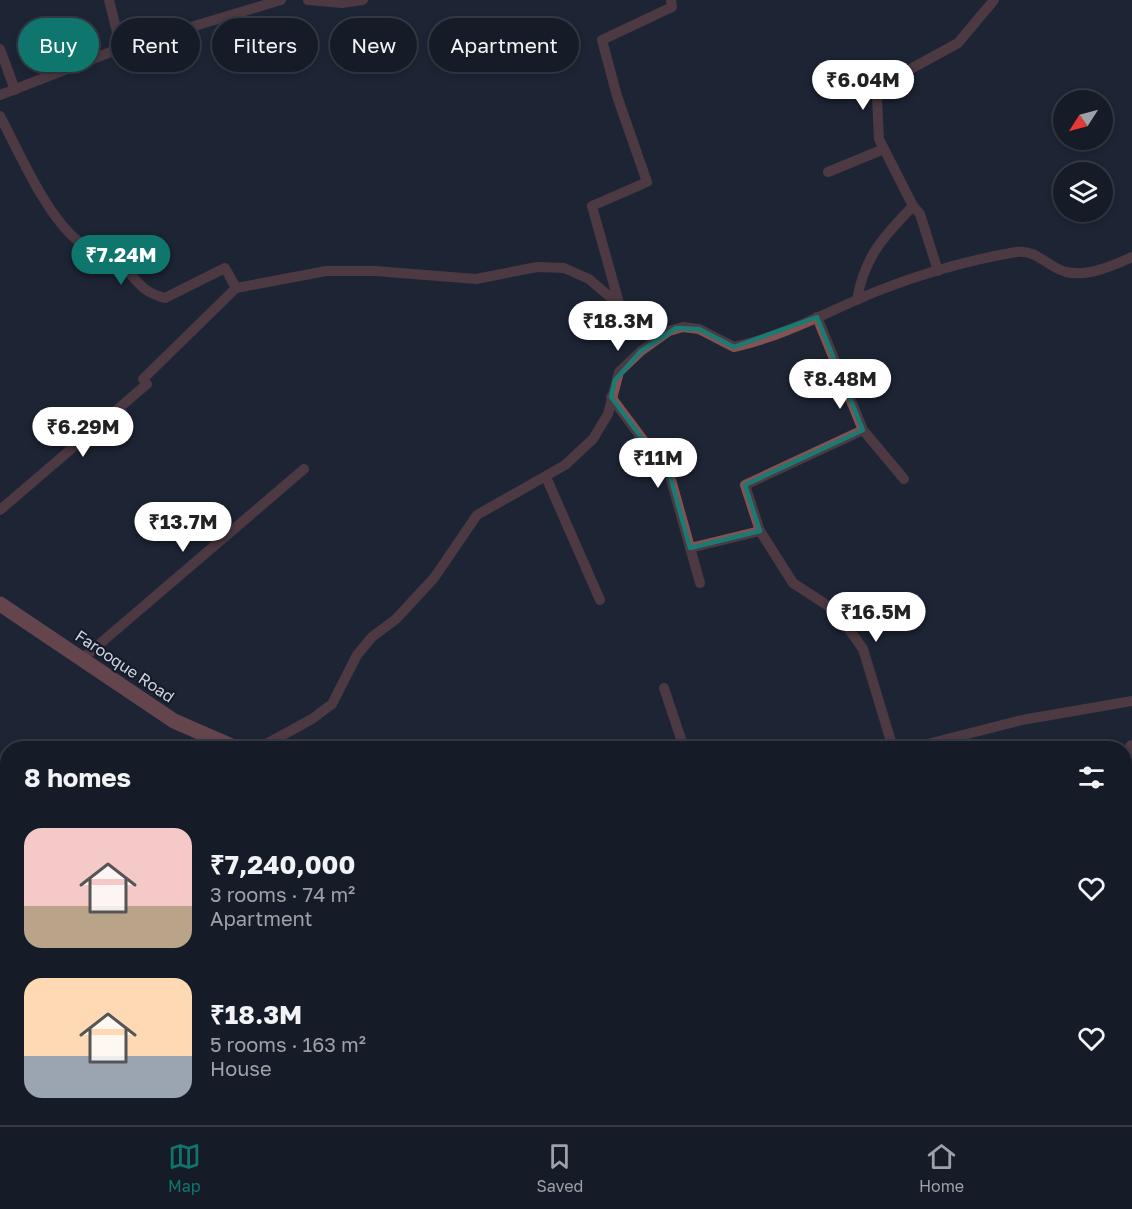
<!DOCTYPE html>
<html lang="en">
<head>
<meta charset="utf-8">
<style>
  :root { --surface:#161c27; --page:#1f252f; --text:#f1f3f6; --muted:#9ea1a7; --line:#353a44; --accent:#0f766e }
  body { margin:0; font-family:"Golos Text",sans-serif; background:var(--page); color:var(--text); height:100vh; display:flex; flex-direction:column; font-size:22px; white-space:nowrap }
  * { box-sizing:border-box; margin:0 }
  p { font-size:20px; color:var(--muted) }
  .icon { flex:none; width:33px; height:33px; fill:none; stroke:currentColor; stroke-width:2; stroke-linecap:round; stroke-linejoin:round }
  .map { position:relative; flex:1; overflow:hidden }
  .details { position:absolute; left:0px; top:741px; width:1132px; height:384px; display:flex; flex-direction:column; background:var(--surface); border-radius:24px 24px 0 0; box-shadow:0 3px 9px #0003,0 0 0 2px var(--line) }
  .details>* { flex:none }
  .hud { position:absolute; left:18px; top:18px; width:600px; height:54px; display:flex; gap:12px }
  .needle { width:39px; rotate:234deg }
  .controls { position:absolute; left:1053px; top:90px; display:grid; gap:12px }
  .controls a { display:grid; place-items:center; width:60px; height:60px; border-radius:50%; background:var(--surface); box-shadow:0 3px 9px #0003,0 0 0 2px var(--line); font-size:30px }
  .price { position:absolute; translate:-50% -51px; padding:0 14px; border-radius:21px; background:#fff; color:#222; font-size:20px; line-height:39px; filter:drop-shadow(0 2px 3px #0008) }
  .price::after { content:''; position:absolute; left:50%; top:36px; width:18px; height:14px; margin-left:-9px; background:inherit; clip-path:polygon(0 0,100% 0,50% 100%) }
  .price.on { background:var(--accent); color:#fff }
  ul { padding:0; list-style:none }
  li { display:flex; align-items:center; gap:18px; height:150px; padding:0 24px }
  li span { display:grid; place-items:center; flex:none; width:168px; height:120px; border-radius:18px; color:#555 }
  li>.icon { margin-inline-start:auto }
  span .icon { width:72px; height:72px; fill:#fffc; stroke-width:1 }
  li b { font-size:26px }
  h2 { display:flex; justify-content:space-between; align-items:center; height:72px; padding:0 24px; font-size:26px }
  .tag { padding:0 21px; border-radius:27px; background:var(--surface); box-shadow:0 3px 9px #0003,0 0 0 2px var(--line); font-size:21px; line-height:54px }
  .tag.on { background:var(--accent); color:#fff }
  .tab-bar { display:flex; justify-content:space-around; align-items:center; height:84px; border-top:2px solid var(--line); background:var(--surface); font-size:16px; color:var(--muted) }
  .tab-bar a { display:grid; justify-items:center; gap:3px }
  .tab-bar .on { color:var(--accent) }
  .map>svg:first-child { display:block }
  .lines { fill:none; stroke-linecap:round; stroke-linejoin:round }
  .minor { stroke:#855252; stroke-width:10 }
  .tertiary { stroke:#855252; stroke-width:14 }
  .secondary { stroke:#bb6a6a; stroke-width:15 }
  .marked { fill:none; stroke:#197b74; stroke-width:4.5; stroke-linejoin:round }
  .labels { text-anchor:middle; dominant-baseline:central; stroke-width:4.5; stroke-linejoin:round; paint-order:stroke }
  .street-label { font-size:16px; fill:#cfd4de; stroke:#151b2a }
</style>
</head>
<body>
<div class="map">
<svg width="1132" height="1125" viewBox="0 0 1132 1125">
  <rect width="100%" height="100%" fill="#1e2534"/>
  <g class="lines">
    <g class="minor">
      <polyline points="109,0 121,48"/>
      <polyline points="308,0 342,3 363,0"/>
      <polyline points="0,49 15,90"/>
      <polyline points="0,95 121,48 281,0"/>
      <path d="M0 116C20 154 46 215 78 241 90 250 104 252 115 260 137 275 136 291 165 298L225 268 236 288"/>
      <polyline points="828,172 884,149"/>
      <polyline points="938,271 920,214 913,206 879,139 877,97 907,71 958,43 994,0"/>
      <path d="M857 300C864 257 884 236 913 206"/>
      <polyline points="619,303 592,206 647,182 617,96 602,40 672,7 671,0"/>
      <polyline points="817,317 863,430 904,479"/>
      <polyline points="143,379 236,288 326,271 375,271 476,279 537,267 564,268 589,279 658,338"/>
      <polyline points="611,397 670,476 700,583"/>
      <polyline points="546,477 600,600"/>
      <polyline points="0,510 147,384"/>
      <polyline points="760,531 745,485 863,430"/>
      <polyline points="690,548 760,531 793,583 836,611 863,649 893,748"/>
      <polyline points="82,659 304,469"/>
      <polyline points="664,688 684,748"/>
      <path d="M259 748 312 719 332 704 357 655 372 637 396 619 434 578 477 515 565 465 593 439 608 414 619 372 641 351 669 331 683 327 699 329 734 347C784 336 829 311 875 292 920 274 969 260 1016 252 1037 249 1047 267 1066 272 1088 277 1112 266 1132 257"/>
      <polyline points="912,748 1022,720 1132,701"/>
      <polyline points="0,837 8,834"/>
      <polyline points="0,1082 8,1096"/>
      <polyline points="18,1118 21,1125"/>
      <polyline points="340,1118 343,1125"/>
      <polyline points="636,1118 639,1125"/>
    </g>
    <g class="tertiary">
      <polyline points="1125,763 1132,747"/>
      <polyline points="1125,787 1132,772"/>
      <polyline points="974,1125 978,1118"/>
      <polyline points="987,1125 990,1118"/>
    </g>
    <g class="secondary">
      <polyline points="0,604 174,721 236,748"/>
      <polyline points="902,1118 915,1125"/>
    </g>
  </g>
  <path d="M0 0H1132V1125H0ZM817 317 863 430 745 485 760 531 690 548 670 476 611 397 615 380 641 351 676 328 699 329 734 347Z" fill="#1e2534" fill-opacity=".55" fill-rule="evenodd"/>
  <path class="marked" d="M817 317 863 430 745 485 760 531 690 548 670 476 611 397 615 380 641 351 676 328 699 329 734 347Z"/>
  <g class="labels">
    <g class="street-label">
      <text transform="translate(125 666) rotate(34)">Farooque Road</text>
    </g>
  </g>
</svg>
<div class="controls">
<a><svg class="needle" viewBox="-14 -14 28 28"><path d="M0-13l5 13h-10z" fill="#e53935"/><path d="M0 13l5-13h-10z" fill="#9ea1a7"/></svg></a>
<a><svg class="icon" aria-label="layers" viewBox="0 0 24 24"><path d="M12 4l9 5-9 5-9-5zM3 14l9 5 9-5"/></svg></a>
</div>
<b class="price" style="left:863px;top:111px">₹6.04M</b>
<b class="price on" style="left:121px;top:286px">₹7.24M</b>
<b class="price" style="left:618px;top:352px">₹18.3M</b>
<b class="price" style="left:840px;top:410px">₹8.48M</b>
<b class="price" style="left:83px;top:458px">₹6.29M</b>
<b class="price" style="left:658px;top:489px">₹11M</b>
<b class="price" style="left:183px;top:553px">₹13.7M</b>
<b class="price" style="left:876px;top:643px">₹16.5M</b>
<div class="hud">
<a class="tag on">Buy</a>
<a class="tag">Rent</a>
<a class="tag">Filters</a>
<a class="tag">New</a>
<a class="tag">Apartment</a>
</div>
<section class="details">
<h2>8 homes<svg class="icon" aria-label="filters" viewBox="0 0 24 24"><path d="M4 7h16M4 17h16"/><circle cx="9" cy="7" r="2"/><circle cx="15" cy="17" r="2"/></svg></h2>
<ul>
<li><span style="background:linear-gradient(#f6c9c9 65%,#b9a48a 0)"><svg class="icon" aria-label="home" viewBox="0 0 24 24"><path d="M3 11l9-7 9 7M6 9v11h12V9"/></svg></span><div><b>₹7,240,000</b><p>3 rooms · 74 m²</p><p>Apartment</p></div><svg class="icon" aria-label="heart" viewBox="0 0 24 24"><path d="M12 20l-8-8c-3-5 5-10 8-4 3-6 11-1 8 4z"/></svg></li>
<li><span style="background:linear-gradient(#ffd9b3 65%,#9aa5b1 0)"><svg class="icon" aria-label="home" viewBox="0 0 24 24"><path d="M3 11l9-7 9 7M6 9v11h12V9"/></svg></span><div><b>₹18.3M</b><p>5 rooms · 163 m²</p><p>House</p></div><svg class="icon" aria-label="heart" viewBox="0 0 24 24"><path d="M12 20l-8-8c-3-5 5-10 8-4 3-6 11-1 8 4z"/></svg></li>
</ul>
</section>
</div>
<nav class="tab-bar">
<a class="on"><svg class="icon" aria-label="map" viewBox="0 0 24 24"><path d="M3 6l6-2 6 2 6-2v14l-6 2-6-2-6 2zM9 4v14M15 6v14"/></svg>Map</a>
<a><svg class="icon" aria-label="saved" viewBox="0 0 24 24"><path d="M7 4h10v16l-5-4-5 4z"/></svg>Saved</a>
<a><svg class="icon" aria-label="home" viewBox="0 0 24 24"><path d="M3 11l9-7 9 7M6 9v11h12V9"/></svg>Home</a>
</nav>
</body>
</html>
